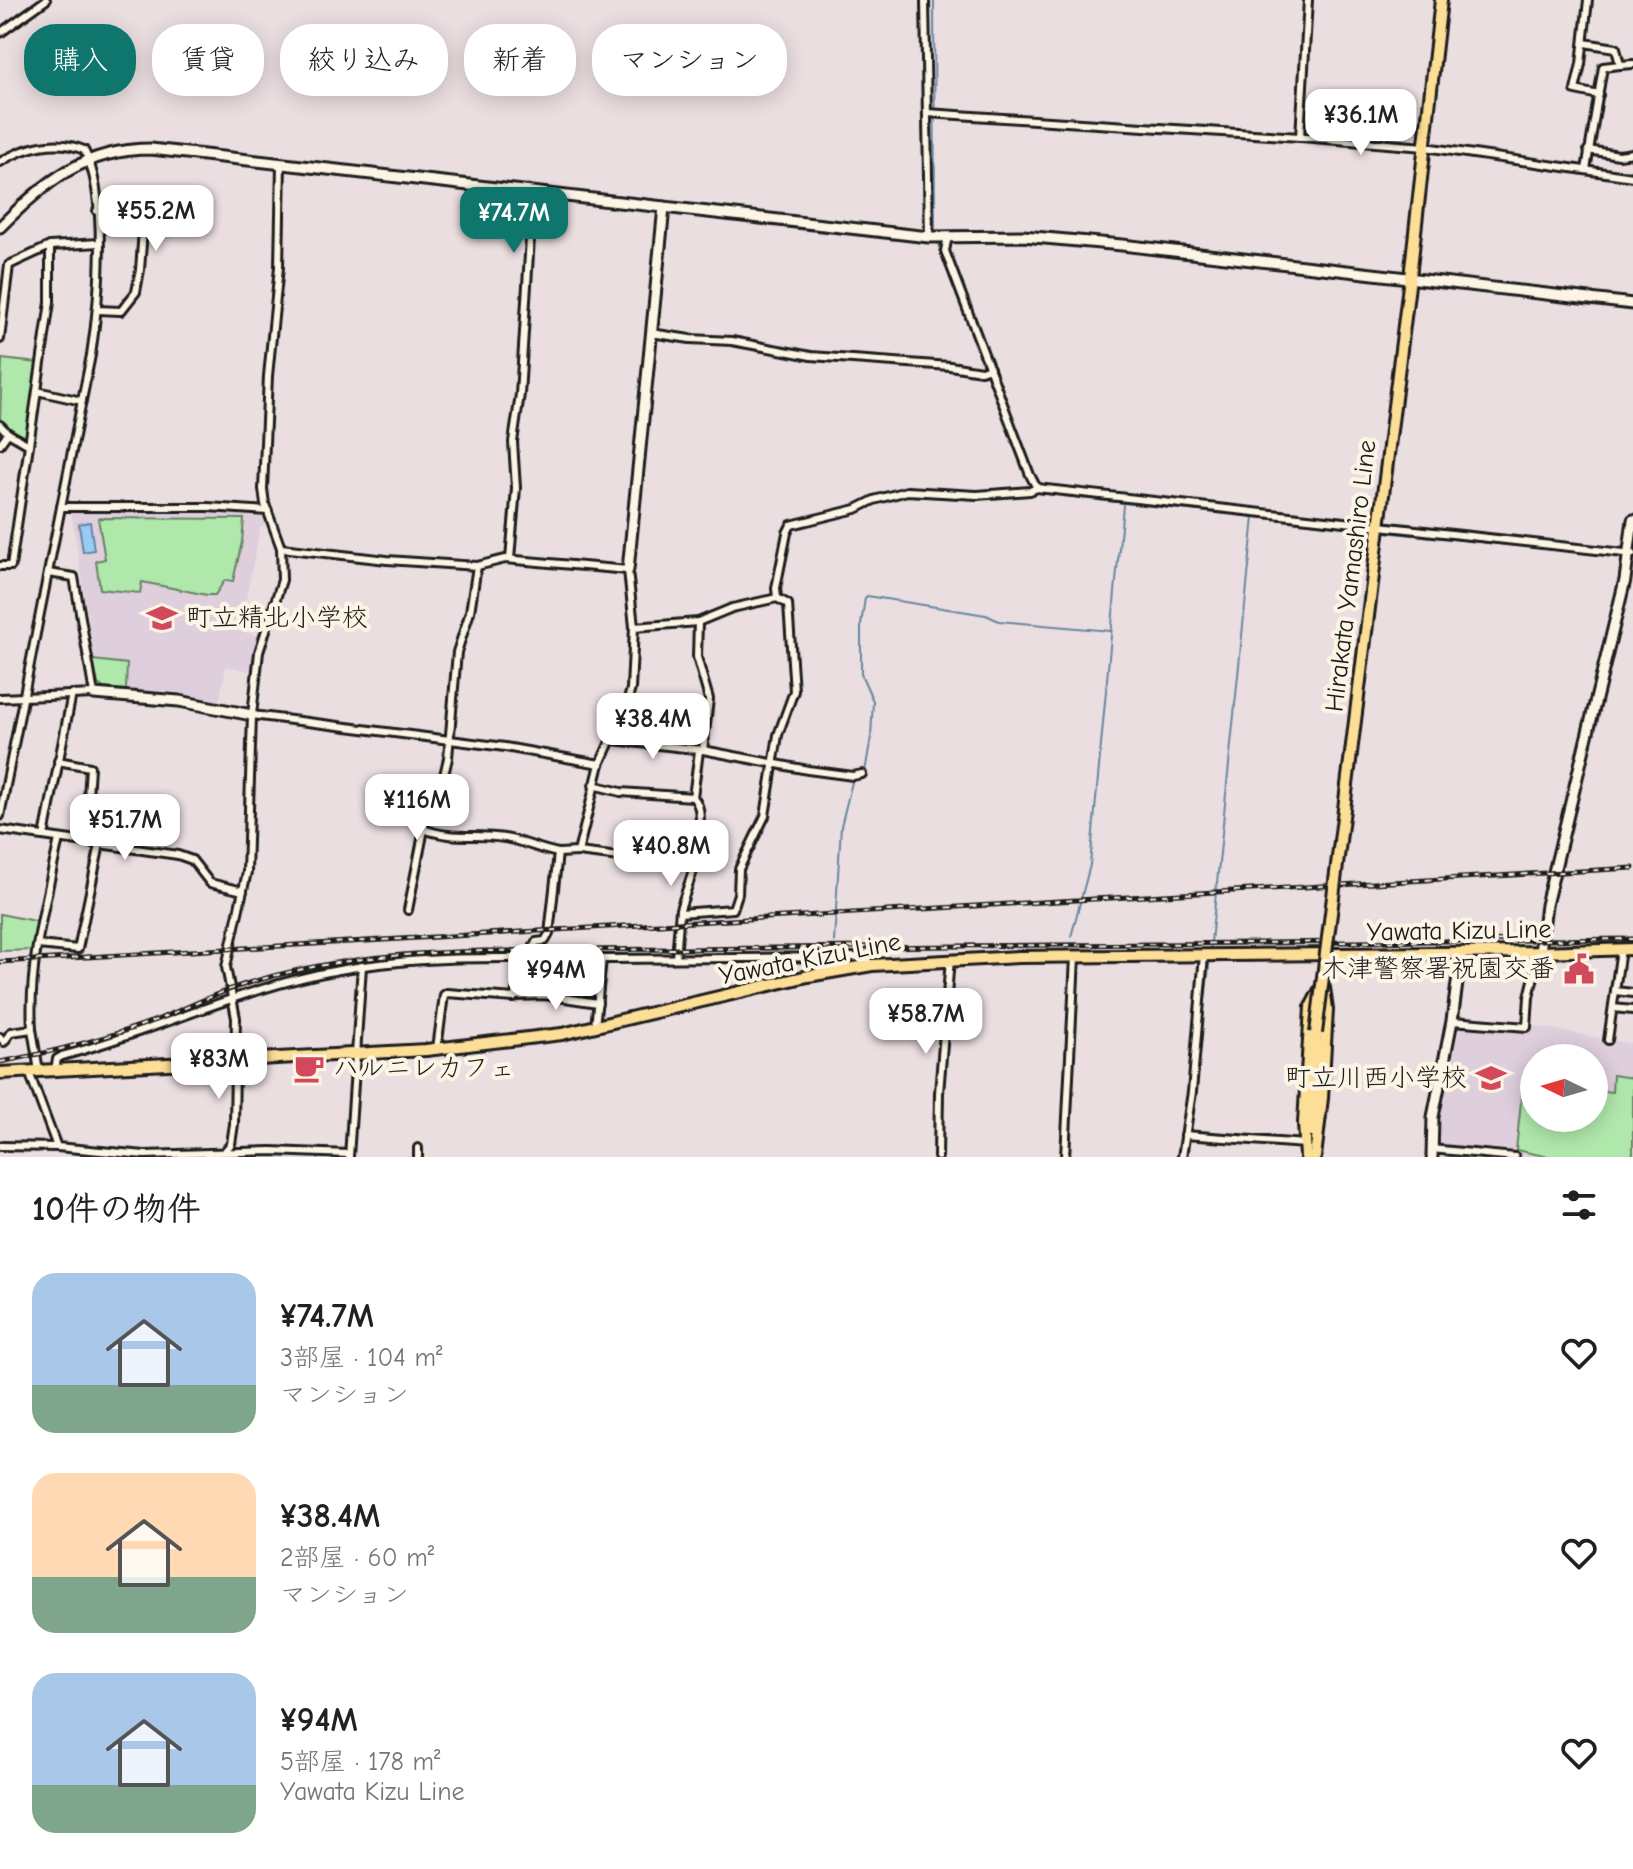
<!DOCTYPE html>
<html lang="ja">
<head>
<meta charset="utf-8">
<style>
  :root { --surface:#fff; --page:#f2f2f2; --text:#202124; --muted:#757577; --accent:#0f766e }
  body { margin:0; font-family:"Comic Neue","Klee One",sans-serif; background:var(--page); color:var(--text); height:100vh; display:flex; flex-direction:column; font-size:30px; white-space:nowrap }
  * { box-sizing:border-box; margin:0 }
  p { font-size:26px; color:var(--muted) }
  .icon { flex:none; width:44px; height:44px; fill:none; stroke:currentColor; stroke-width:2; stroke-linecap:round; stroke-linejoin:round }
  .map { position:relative; height:1157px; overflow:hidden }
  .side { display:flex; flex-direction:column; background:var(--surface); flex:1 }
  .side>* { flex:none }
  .hud { position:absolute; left:24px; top:24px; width:800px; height:72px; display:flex; gap:16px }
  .needle { width:52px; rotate:275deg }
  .buttons { position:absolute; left:1520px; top:1044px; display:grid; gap:16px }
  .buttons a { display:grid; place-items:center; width:88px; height:88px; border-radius:50%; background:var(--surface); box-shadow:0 4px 20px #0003; font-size:40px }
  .price { position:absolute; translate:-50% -68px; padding:0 18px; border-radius:16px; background:#fff; color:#222; font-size:26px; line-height:52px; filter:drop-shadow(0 2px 4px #0008) }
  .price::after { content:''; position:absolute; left:50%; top:48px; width:24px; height:18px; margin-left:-12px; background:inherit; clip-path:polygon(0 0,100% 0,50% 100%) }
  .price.active { background:var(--accent); color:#fff }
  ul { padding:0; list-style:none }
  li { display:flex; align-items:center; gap:24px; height:200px; padding:0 32px }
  li span { display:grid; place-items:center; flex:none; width:224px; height:160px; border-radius:24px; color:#555 }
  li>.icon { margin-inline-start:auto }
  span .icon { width:96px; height:96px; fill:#fffc; stroke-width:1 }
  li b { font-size:34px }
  h2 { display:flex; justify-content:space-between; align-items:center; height:96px; padding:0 32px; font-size:34px }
  .chip { padding:0 28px; border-radius:32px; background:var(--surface); box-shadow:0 4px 20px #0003; font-size:28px; line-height:72px }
  .chip.active { background:var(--accent); color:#fff }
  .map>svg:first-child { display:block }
  .built { fill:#dfcedc; fill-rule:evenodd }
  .green { fill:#b0e8ac; stroke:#668264; stroke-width:2 }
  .water { fill:#98ccf6; stroke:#66869f; stroke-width:2 }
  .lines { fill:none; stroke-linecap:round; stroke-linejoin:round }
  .stream { stroke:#66869f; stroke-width:2 }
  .street-casing { stroke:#1c1c1c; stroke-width:12 }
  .secondary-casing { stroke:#1c1c1c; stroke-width:15 }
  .primary-casing { stroke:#1c1c1c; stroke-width:16 }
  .street { stroke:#fcf5e5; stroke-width:6 }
  .secondary { stroke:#fcf5e5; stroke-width:9 }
  .primary { stroke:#fdde96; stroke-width:10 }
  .rail-casing { stroke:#1c1c1c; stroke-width:5 }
  .rail { stroke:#fcf5e5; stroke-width:2; stroke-dasharray:6; stroke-linecap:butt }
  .primary-bridge-casing { stroke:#1c1c1c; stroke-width:16; stroke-linecap:butt }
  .primary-bridge { stroke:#fdde96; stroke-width:10 }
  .labels { text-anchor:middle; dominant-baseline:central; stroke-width:8; stroke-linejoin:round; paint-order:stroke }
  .street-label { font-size:26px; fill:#1c1c1c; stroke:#fcf5e5 }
  .poi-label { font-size:26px; fill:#1c1c1c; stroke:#fcf5e5; text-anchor:start }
</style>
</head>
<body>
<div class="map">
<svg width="1633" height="1157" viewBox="0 0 1633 1157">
  <rect width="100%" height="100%" fill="#ebdee0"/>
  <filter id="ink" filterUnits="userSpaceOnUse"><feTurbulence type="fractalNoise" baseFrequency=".0125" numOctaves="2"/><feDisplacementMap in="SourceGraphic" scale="16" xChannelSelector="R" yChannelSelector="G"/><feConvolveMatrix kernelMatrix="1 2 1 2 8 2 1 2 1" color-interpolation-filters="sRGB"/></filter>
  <g filter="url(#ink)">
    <g class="built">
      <polygon points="208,509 265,513 267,523 260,528 246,599 237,606 233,629 258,636 252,671 226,666 219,703 180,695 126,690 127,664 95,661 71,510"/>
      <path d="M1529 1025 1633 1044V1157H1521L1512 1155 1507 1149 1440 1145 1443 1098 1459 1031 1462 1028 1528 1032ZM1534 1058H1594V1118H1534Z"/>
    </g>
    <g class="green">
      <polygon points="2,359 38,363 27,436 23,438 0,421"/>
      <polygon points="98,518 244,519 242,542 233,581 225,580 215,595 207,595 142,582 140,593 100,589 96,561 105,559"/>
      <polygon points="93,660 127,664 126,690 104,688 98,684"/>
      <polygon points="0,914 40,922 34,950 0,951"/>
      <polygon points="1613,1075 1633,1078 1633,1157 1549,1157 1516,1150 1523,1082 1534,1083 1534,1118 1594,1118 1594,1090 1612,1092"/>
    </g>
    <polygon class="water" points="90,522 94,550 83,552 79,524"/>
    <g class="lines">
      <g class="stream">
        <polyline points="934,0 935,232"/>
        <polyline points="938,242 985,367"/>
        <polyline points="987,373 1030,487"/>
        <path d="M1035 491 1039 493C1150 507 1262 517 1373 530"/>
        <polyline points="1384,532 1624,557"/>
        <polyline points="865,772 871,737 873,701 861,674 861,625 865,598 867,596 986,615 999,621 1111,631"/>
        <polyline points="1071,937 1090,865 1123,505"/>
        <polyline points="834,942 841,826 853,778"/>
        <polyline points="1210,952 1254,517"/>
        <polyline points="1193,1103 1210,958"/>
        <polyline points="1187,1157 1189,1129"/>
      </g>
      <g class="street-casing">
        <g id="street">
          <polyline points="925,0 929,237"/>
          <polyline points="1588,0 1581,64 1575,90 1599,95"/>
          <polyline points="0,33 46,0"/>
          <polyline points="1584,43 1616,48 1620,65 1633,64"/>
          <polyline points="927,113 1300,137 1425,147 1633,177"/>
          <polyline points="1300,137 1308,0"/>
          <polyline points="1588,150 1619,155 1633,153"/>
          <path d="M0 162C25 147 56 138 84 150 109 196 99 303 91 355L0 816"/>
          <polyline points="1586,170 1603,67 1620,65"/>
          <polyline points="948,236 945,251 1030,475 1037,488"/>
          <polyline points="97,310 121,311 136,292 140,270 143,230 139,207 97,211"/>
          <polyline points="651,333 690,339 732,341 811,356 950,366 981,371 990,368"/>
          <polyline points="0,339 9,265 50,246 99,243"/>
          <polyline points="37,391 82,401"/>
          <polyline points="0,425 8,433 0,444"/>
          <polyline points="29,445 50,302 50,246"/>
          <polyline points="61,507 208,507 268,511"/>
          <polyline points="281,548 265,504 263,489 268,376 279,267 281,163"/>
          <polyline points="510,559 516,488 513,442 520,394 533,192"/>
          <polyline points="0,566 11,566 29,445 8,433"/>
          <path d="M477 566 470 612 457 652 448 758 444 775 425 814 424 829C453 841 485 832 514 840 529 844 542 850 558 853"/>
          <polyline points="698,622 697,657 709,699 703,750"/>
          <polyline points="0,698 94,694 74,577 48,573"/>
          <polyline points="252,715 259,652 282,580 281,548 387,560 477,566 505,559 628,570 634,627 698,622 732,608 777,598 776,588 787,533 791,525 856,509 874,500 907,491 977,495 1030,491 1037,488 1633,554"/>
          <polyline points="613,740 703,750 808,770 853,776 862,774"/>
          <polyline points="58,761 90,767 85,842"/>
          <polyline points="593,785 621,792 693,797"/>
          <polyline points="0,830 178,855 192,860 210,883 243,891"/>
          <polyline points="44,836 72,694"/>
          <path d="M578 852 653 861H692C694 840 708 814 693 797L699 751"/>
          <polyline points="408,910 424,829"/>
          <polyline points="680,913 733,909 738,894 739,869 765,816 778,735 794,691 788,604 777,598"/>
          <polyline points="38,945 78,949 100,844"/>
          <polyline points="529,957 536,942 545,941 549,934 558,853 578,852 600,764 626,706 631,689 634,627"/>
          <polyline points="676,958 680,909 693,871 692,861"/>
          <polyline points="1615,991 1633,993"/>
          <polyline points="516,996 544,995 598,1003"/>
          <polyline points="1613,1008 1633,1010"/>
          <polyline points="1452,1021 1527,1027 1529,997 1540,952"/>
          <polyline points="595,1027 602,959"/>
          <polyline points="32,1029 39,1071"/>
          <path d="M0 1037 4 1042 11 1032 32 1029C28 965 46 901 59 839"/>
          <polyline points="1608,1040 1621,949"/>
          <polyline points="437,1049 444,995 447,993 514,998 526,957"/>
          <path d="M55 1070 57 1059 62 1056C156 1031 243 987 339 970 428 954 520 958 610 959 695 959 780 957 864 957L872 965"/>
          <polyline points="29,1072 57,1147 145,1155 271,1151 349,1154"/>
          <polyline points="1185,1135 1306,1144"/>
          <polyline points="0,1146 57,1147"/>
          <polyline points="1431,1149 1515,1157"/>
          <polyline points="224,1152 231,1144 234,1124 236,1018 226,967 247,872 252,715 505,747 600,764"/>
          <polyline points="349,1157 362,966"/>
          <polyline points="418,1157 418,1148"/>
          <polyline points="938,1157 939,1093 950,959"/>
          <polyline points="1065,1157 1075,957"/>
          <polyline points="1182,1157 1192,1092 1204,955"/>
        </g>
      </g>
      <g class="secondary-casing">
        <g id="secondary">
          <path d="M0 227C45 182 84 149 151 149L929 237 1023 236 1122 245 1633 304"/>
          <polyline points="628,570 664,207"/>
          <polyline points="94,694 179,701 252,715"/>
          <polyline points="1540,952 1546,905 1625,580 1633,520"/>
          <polyline points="1432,1157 1433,1117 1452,1021 1461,953"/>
        </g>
      </g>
      <g class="primary-casing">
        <g id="primary">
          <polyline points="1354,729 1410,277 1441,0"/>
          <polyline points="0,1073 426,1050 562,1034 808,976 872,965 1019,957 1540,952 1633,949"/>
          <polyline points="1312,1131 1316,1033"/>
          <polyline points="1306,1157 1304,1123 1311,1007 1322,986"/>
          <polyline points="1315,1157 1322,1098 1327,1009 1324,988"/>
        </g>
      </g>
      <use href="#street" class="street"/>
      <use href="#secondary" class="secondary"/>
      <use href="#primary" class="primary"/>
      <g class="rail-casing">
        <g id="rail">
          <polyline points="0,962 1633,868"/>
          <path d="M0 1062C54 1052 107 1038 159 1019 189 1007 218 992 249 983 326 959 404 953 484 951L1633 939"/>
        </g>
      </g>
      <use href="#rail" class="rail"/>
      <g class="primary-bridge-casing">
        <polyline id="primary-bridge" points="1316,1033 1354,729"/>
      </g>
      <use href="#primary-bridge" class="primary-bridge"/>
    </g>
  </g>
  <defs>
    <g id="school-bare" transform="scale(2.4)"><path d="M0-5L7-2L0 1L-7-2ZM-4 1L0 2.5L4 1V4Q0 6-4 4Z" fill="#d1495b" stroke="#fcf5e5" stroke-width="2.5" paint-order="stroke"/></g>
    <g id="civic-bare" transform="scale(2.4)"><path d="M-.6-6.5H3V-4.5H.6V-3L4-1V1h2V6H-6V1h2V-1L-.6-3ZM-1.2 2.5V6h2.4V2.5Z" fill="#d1495b" stroke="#fcf5e5" stroke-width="2.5" paint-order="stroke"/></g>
    <g id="cafe-bare" transform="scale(2.4)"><path d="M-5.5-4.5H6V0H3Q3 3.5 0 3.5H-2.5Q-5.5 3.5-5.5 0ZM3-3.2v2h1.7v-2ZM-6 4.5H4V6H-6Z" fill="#d1495b" stroke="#fcf5e5" stroke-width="2.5" paint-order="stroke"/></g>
  </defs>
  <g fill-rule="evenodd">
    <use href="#school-bare" x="162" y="618"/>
    <use href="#civic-bare" x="1579" y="969"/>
    <use href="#cafe-bare" x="309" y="1068"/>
    <use href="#school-bare" x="1491" y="1078"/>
  </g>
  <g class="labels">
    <g class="street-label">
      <text transform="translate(1351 576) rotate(-83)">Hirakata Yamashiro Line</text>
      <text transform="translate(1459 931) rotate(-1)">Yawata Kizu Line</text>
      <text transform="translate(810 959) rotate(-11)">Yawata Kizu Line</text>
    </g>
    <g class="poi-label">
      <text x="186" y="618">町立精北小学校</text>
      <text x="1555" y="969" text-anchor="end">木津警察署祝園交番</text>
      <text x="333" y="1068">ハルニレカフェ</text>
      <text x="1467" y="1078" text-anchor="end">町立川西小学校</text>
    </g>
  </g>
</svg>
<div class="buttons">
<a><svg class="needle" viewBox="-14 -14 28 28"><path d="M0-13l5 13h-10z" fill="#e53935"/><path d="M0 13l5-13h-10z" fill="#757577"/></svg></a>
</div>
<b class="price" style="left:1361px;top:157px">¥36.1M</b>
<b class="price" style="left:156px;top:253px">¥55.2M</b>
<b class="price active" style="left:514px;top:255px">¥74.7M</b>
<b class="price" style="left:653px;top:761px">¥38.4M</b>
<b class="price" style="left:417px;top:842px">¥116M</b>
<b class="price" style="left:125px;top:862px">¥51.7M</b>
<b class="price" style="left:671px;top:888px">¥40.8M</b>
<b class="price" style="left:556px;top:1012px">¥94M</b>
<b class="price" style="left:926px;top:1056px">¥58.7M</b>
<b class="price" style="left:219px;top:1101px">¥83M</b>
<div class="hud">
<a class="chip active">購入</a>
<a class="chip">賃貸</a>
<a class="chip">絞り込み</a>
<a class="chip">新着</a>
<a class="chip">マンション</a>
</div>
</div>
<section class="side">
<h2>10件の物件<svg class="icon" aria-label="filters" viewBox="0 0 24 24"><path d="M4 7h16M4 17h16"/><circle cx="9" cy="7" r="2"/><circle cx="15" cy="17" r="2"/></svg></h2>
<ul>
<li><span style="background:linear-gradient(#a9c7e8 70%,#7fa58c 0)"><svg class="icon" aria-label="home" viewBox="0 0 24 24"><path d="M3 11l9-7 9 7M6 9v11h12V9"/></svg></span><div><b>¥74.7M</b><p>3部屋 · 104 m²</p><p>マンション</p></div><svg class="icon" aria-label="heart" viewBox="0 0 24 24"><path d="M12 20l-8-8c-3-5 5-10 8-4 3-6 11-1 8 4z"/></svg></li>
<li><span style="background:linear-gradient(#ffd9b3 65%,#7fa58c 0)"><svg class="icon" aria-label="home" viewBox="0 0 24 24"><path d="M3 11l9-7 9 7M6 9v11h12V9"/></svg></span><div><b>¥38.4M</b><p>2部屋 · 60 m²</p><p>マンション</p></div><svg class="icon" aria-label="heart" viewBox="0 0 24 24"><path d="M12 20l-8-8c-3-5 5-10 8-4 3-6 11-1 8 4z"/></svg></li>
<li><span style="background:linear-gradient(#a9c7e8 70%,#7fa58c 0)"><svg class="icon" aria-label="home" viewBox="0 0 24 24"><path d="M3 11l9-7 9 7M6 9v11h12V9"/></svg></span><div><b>¥94M</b><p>5部屋 · 178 m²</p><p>Yawata Kizu Line</p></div><svg class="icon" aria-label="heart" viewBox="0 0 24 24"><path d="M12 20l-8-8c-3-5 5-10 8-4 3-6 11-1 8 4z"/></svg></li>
</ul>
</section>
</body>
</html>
